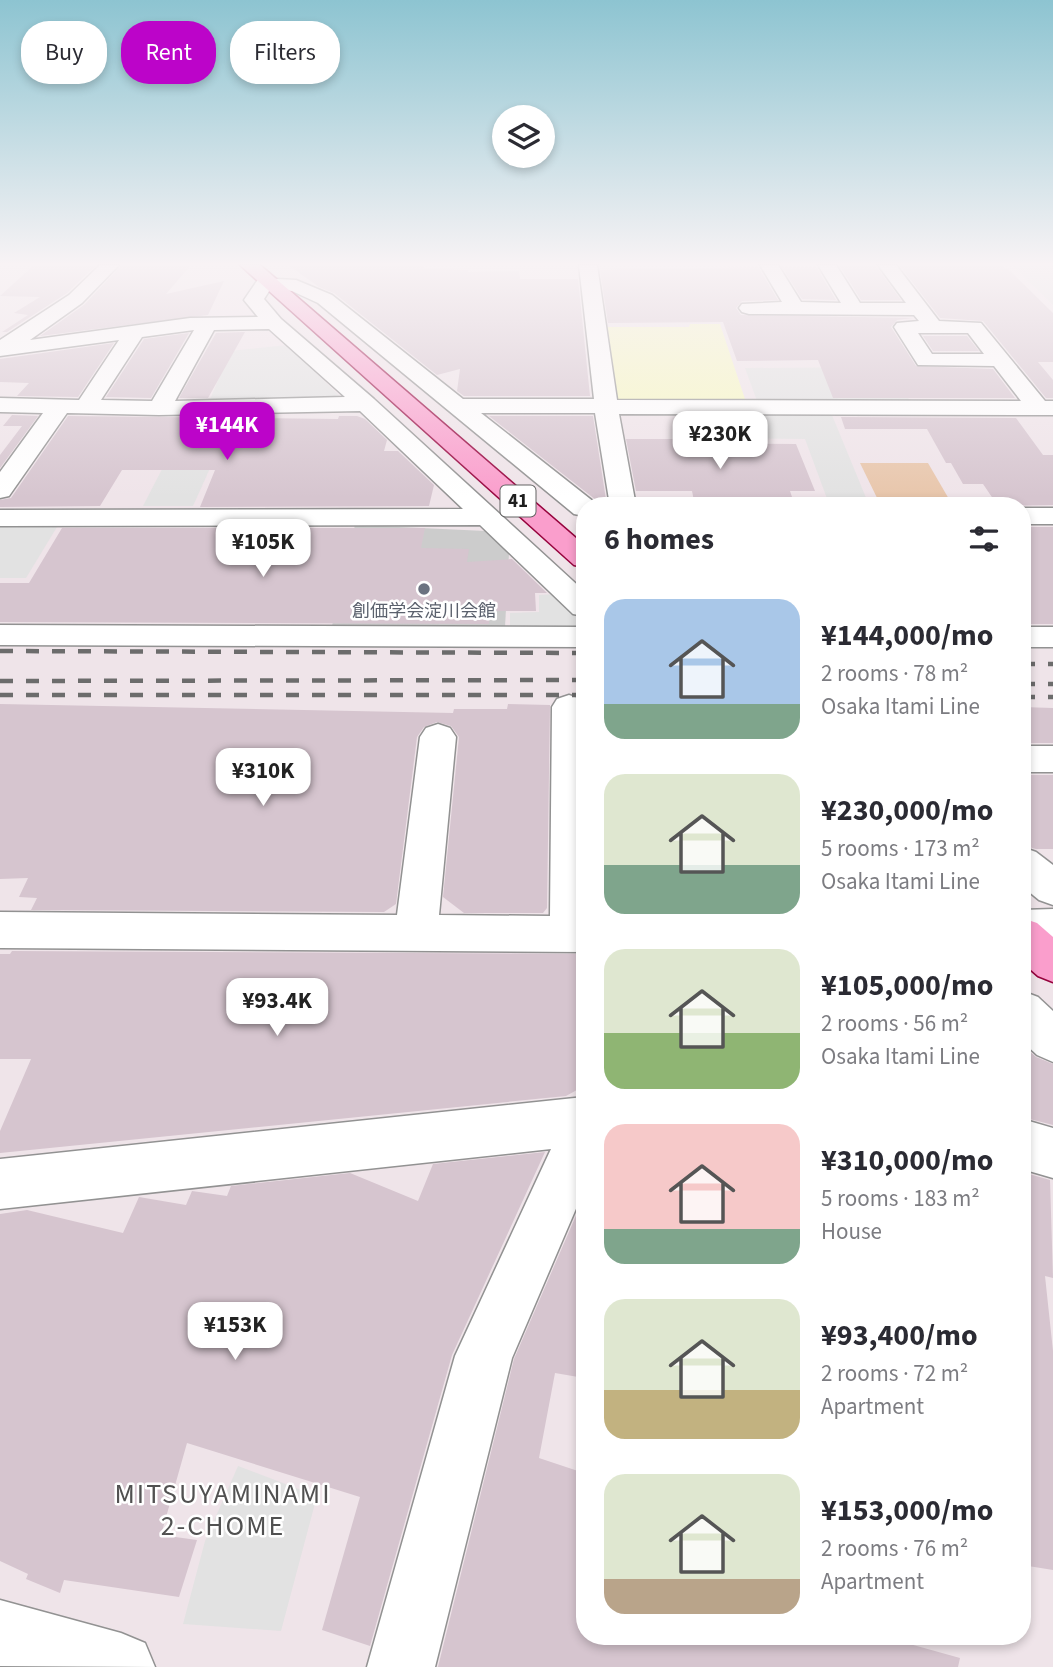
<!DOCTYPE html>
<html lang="en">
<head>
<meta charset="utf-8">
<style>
  :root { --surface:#fff; --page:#f7f7f7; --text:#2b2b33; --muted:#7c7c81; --accent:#bc04c9 }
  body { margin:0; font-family:"Source Sans 3","Noto Sans JP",sans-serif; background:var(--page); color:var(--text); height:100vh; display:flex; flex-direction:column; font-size:26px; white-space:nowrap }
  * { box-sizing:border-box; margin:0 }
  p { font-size:23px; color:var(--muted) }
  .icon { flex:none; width:38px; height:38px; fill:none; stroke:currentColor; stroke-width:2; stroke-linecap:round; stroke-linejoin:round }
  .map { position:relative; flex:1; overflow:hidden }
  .panel { position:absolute; left:576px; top:497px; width:455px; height:1148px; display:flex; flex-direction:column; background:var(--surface); border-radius:28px; box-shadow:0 4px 10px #0003 }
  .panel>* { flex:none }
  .banner { position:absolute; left:21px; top:21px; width:450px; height:63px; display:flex; gap:14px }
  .fabs { position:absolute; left:492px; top:105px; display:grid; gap:14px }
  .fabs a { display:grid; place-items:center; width:63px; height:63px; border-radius:50%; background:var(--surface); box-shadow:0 4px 10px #0003; font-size:35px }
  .price { position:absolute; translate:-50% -60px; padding:0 16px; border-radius:14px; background:#fff; color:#222; font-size:23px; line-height:46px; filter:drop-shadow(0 2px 4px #0008) }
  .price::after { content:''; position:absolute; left:50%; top:42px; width:21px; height:16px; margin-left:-10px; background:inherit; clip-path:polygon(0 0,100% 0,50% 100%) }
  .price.current { background:var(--accent); color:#fff }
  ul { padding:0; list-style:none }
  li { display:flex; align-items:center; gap:21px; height:175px; padding:0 28px }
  li span { display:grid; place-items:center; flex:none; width:196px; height:140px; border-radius:21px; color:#555 }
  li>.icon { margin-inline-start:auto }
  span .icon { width:84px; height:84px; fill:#fffc; stroke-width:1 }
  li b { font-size:30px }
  h2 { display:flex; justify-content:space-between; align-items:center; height:84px; padding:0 28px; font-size:30px }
  .tag { padding:0 24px; border-radius:28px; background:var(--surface); box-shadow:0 4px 10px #0003; font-size:24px; line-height:63px }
  .tag.current { background:var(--accent); color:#fff }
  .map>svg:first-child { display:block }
  .religious { fill:#ccc }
  .grass { fill:#e8c6ab }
  .park { fill:#f7f8c2 }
  .parking { fill:#e2e2e2 }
  .building { fill:#d6c5cf }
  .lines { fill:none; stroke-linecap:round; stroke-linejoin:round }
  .street-casing { stroke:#929292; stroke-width:3 }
  .primary-casing { stroke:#96033d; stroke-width:3 }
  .street { fill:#fff; fill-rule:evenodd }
  .primary { fill:#fa9ecc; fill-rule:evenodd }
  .rail { stroke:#6c6c6c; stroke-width:4.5; stroke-dasharray:13 13; stroke-linecap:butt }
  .worship-dot { fill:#6b7280; stroke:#fff; stroke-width:2.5 }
  .labels { text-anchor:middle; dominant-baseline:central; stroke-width:5; stroke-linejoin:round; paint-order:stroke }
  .far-worship-label { font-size:18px; fill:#5b616d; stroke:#fff }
  .shield { fill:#fff; stroke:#626262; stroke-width:2 }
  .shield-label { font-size:19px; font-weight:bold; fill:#1e1e1e }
  .near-neighbourhood-label { font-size:28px; letter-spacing:2px; fill:#515151; stroke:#fff }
</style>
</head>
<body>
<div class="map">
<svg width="1053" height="1667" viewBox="0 0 1053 1667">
  <rect width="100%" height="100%" fill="#efe4e9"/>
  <polygon class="religious" points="355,525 486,531 509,553 505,627 332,626"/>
  <polygon class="grass" points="860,463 928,463 953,506 881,506"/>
  <polygon class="park" points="690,324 720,324 746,402 625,402 613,398 605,327 689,327"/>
  <g class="parking">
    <polygon points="1013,266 1053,266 1053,305"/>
    <polygon points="287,345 346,402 209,402 230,351"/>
    <polygon points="889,367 910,401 757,401 745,368"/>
    <polygon points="725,414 832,415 869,505 829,504 805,439 731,438"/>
    <polygon points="175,444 221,444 193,506 143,506"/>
    <polygon points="0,527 57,527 26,578 0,578"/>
    <polygon points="556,594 584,619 584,631 510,628 510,613 539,612 539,595"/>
    <polygon points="238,1466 317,1496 281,1631 183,1624 205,1541"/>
  </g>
  <g class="building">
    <polygon points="34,265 96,265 67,293 7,332 2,332 28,315 14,313 40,297 0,296"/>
    <polygon points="122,265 191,265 166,294 224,281 208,315 40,336 84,305"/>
    <polygon points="288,265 424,265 424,269 469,270 468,272 519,271 520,279 578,279 590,396 464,396 457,391 460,369 437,375 334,293 319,287"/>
    <polygon points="840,266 876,266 901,300 861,300"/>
    <polygon points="900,266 999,266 1008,269 1053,313 1053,362 1038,362 1053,380 1053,398 1046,398 983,321 940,318"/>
    <polygon points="758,267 778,300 742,301 736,308 741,315 913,318 897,320 891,327 916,366 993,369 1015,398 833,398 818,360 737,361 723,322 608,323 600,270"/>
    <polygon points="782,267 816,267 836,300 802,299"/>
    <polygon points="245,332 208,398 179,398 216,333"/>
    <polygon points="189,333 151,398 106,397 144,339"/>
    <polygon points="923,336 967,336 979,351 933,351"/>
    <polygon points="114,343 78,397 17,396 29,383 0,382 0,359"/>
    <polygon points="12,415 38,416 0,468 0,455 22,426 3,426"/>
    <polygon points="68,416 338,419 339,416 357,416 365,419 387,440 384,451 398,451 434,485 429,506 200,507 215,470 122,470 100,506 0,507 0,500 11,498"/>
    <polygon points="489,416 593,416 607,506 598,506 596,500"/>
    <polygon points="841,417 1016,418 1043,455 1053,455 1053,505 998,506 983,484 963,484 951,463 946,463 927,429 845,429"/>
    <polygon points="626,439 683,439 684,443 796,444 815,491 790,491 795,506 695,506 692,491 636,491"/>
    <polygon points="1022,527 1053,527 1053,624 1030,624 1022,608"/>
    <polygon points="62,528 425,528 421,548 469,549 467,562 512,559 547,593 535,593 536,611 490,611 489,624 0,622 0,583 29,583"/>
    <polygon points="0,704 453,713 454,709 507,709 508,704 550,705 547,908 543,913 464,913 443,897 459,737 451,726 437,722 424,727 417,737 396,904 384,912 31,910 37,898 19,897 28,878 0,879"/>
    <polygon points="1022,707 1053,708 1053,743 1022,743"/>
    <polygon points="1022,775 1053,775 1053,849 1036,849 1022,845"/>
    <polygon points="12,951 584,954 584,1086 566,1096 0,1153 0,1131 31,1059 0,1059 0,954 10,954"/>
    <polygon points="1022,1045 1036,1057 1053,1064 1053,1125 1022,1117"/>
    <polygon points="545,1152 452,1355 370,1646 322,1630 360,1497 187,1443 161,1535 197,1540 179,1597 64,1580 60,1593 26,1579 28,1574 0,1561 0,1214 27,1210 123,1233 139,1197 186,1205 192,1191 227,1196 231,1186 350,1173 418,1201 433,1164"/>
    <polygon points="1022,1172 1050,1180 1053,1278 1045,1276 1053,1351 1053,1570 1022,1565"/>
    <polygon points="581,1204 584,1204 584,1378 555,1373 539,1458 584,1473 584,1636 881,1636 960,1658 958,1667 438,1667 514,1359"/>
  </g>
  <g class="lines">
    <g class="street-casing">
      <g id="street">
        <path d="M100 265H119L82 303 30 340 190 318 258 317 244 300 259 278 296 280 332 295 463 399H594L579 265H597L617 400 1021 401 994 366 918 365 894 327 897 323 919 321 914 315 749 314 742 312 739 308 742 304 782 302 760 265H778L801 302 841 303 818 265H836L860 303H906L878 265H896L939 321 981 323 1045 401H1053V415L619 414 636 506H610L595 413H481L594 502 596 506H584V516L574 514 318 303 292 291 271 288 264 299 281 319 374 399 584 591V616L573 614 480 525 0 526V510L463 509 360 411 159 415 67 413 9 496 0 498V472L43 413 0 412V398L79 400 119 340 0 356V340L69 295ZM269 329 345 397 175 401 214 330ZM194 330 152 401 101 400 142 337ZM918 333H968L984 354H932Z"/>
        <rect x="1022" y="508" width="31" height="16"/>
        <polygon points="0,625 584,627 584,647 0,645"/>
        <rect x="1022" y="627" width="31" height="20"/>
        <polygon points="569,695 581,699 584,704 584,952 0,948 0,912 397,915 420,737 426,728 438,724 450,728 456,737 439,915 550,916 552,707 557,699"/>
        <rect x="1022" y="746" width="31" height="26"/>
        <polygon points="1022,847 1036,852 1053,865 1053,905 1039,900 1022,886"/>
        <polygon points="1053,909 1053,945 1022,946 1022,910"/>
        <polygon points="1022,991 1038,997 1053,1011 1053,1062 1037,1055 1022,1041"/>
        <polygon points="584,1097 584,1190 512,1358 435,1667 367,1667 455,1356 551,1149 0,1209 0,1159"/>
        <polygon points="1022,1119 1053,1128 1053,1178 1022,1169"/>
        <polygon points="0,1600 121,1633 145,1643 155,1667 0,1666"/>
      </g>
    </g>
    <g class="primary-casing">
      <g id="primary">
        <polygon points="240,265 260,265 584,545 584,567 574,565"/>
        <polygon points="1022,918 1037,923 1053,937 1053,982 1038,976 1022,962"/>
      </g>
    </g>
    <use href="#street" class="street"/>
    <use href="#primary" class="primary"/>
    <g class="rail">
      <polyline points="0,651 584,653"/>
      <polyline points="1022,664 1053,664"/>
      <polyline points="0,681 584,680"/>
      <polyline points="1022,684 1053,684"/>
      <polyline points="0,695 584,695"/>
      <polyline points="1022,697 1053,697"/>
    </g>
  </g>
  <linearGradient id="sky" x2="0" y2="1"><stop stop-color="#8dc4d1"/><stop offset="0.53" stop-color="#f8f3f5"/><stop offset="1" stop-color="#f8f3f5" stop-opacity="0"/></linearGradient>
  <rect width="1053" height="498" fill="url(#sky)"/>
  <circle class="worship-dot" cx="424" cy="589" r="7"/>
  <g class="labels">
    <g class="far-worship-label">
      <text x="424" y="611">創価学会淀川会館</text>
    </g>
    <rect class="shield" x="500.5" y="485.5" width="35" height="31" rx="5"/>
    <g class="shield-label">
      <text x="518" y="501">41</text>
    </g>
    <g class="near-neighbourhood-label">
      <text x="223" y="1494">MITSUYAMINAMI<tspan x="223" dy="32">2-CHOME</tspan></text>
    </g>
  </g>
</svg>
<div class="fabs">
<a><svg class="icon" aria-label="layers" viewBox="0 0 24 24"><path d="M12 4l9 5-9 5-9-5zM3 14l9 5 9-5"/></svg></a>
</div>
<b class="price current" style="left:227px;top:462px">¥144K</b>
<b class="price" style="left:720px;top:471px">¥230K</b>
<b class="price" style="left:263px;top:579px">¥105K</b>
<b class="price" style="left:263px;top:808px">¥310K</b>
<b class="price" style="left:277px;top:1038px">¥93.4K</b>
<b class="price" style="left:235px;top:1362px">¥153K</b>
<div class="banner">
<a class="tag">Buy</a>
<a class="tag current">Rent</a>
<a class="tag">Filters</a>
</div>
<section class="panel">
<h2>6 homes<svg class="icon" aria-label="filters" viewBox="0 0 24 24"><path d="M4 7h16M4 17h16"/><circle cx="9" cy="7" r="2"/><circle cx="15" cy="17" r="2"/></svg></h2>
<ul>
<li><span style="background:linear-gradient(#a9c7e8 75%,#7fa58c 0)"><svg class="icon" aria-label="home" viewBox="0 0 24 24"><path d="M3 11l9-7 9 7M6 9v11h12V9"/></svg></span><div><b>¥144,000/mo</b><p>2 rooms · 78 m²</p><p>Osaka Itami Line</p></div></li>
<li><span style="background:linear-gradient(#dfe7d0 65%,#7fa58c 0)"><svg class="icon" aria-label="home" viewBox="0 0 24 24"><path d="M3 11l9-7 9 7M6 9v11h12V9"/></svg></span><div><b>¥230,000/mo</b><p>5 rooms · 173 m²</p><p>Osaka Itami Line</p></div></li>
<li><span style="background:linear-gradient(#dfe7d0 60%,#8fb573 0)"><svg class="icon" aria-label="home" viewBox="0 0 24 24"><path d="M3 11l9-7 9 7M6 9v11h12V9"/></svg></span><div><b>¥105,000/mo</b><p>2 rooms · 56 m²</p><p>Osaka Itami Line</p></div></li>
<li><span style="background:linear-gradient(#f6c9c9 75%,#7fa58c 0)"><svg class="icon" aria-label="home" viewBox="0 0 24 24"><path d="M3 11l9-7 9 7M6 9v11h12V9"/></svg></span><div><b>¥310,000/mo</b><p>5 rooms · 183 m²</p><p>House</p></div></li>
<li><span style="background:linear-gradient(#dfe7d0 65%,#c2b280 0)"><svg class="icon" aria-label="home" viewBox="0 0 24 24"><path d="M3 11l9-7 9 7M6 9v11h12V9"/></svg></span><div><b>¥93,400/mo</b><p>2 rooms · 72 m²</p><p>Apartment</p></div></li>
<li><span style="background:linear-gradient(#dfe7d0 75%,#b9a48a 0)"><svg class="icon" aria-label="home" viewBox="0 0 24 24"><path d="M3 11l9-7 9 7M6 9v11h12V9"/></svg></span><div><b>¥153,000/mo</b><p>2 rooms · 76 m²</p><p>Apartment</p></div></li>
</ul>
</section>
</div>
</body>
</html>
